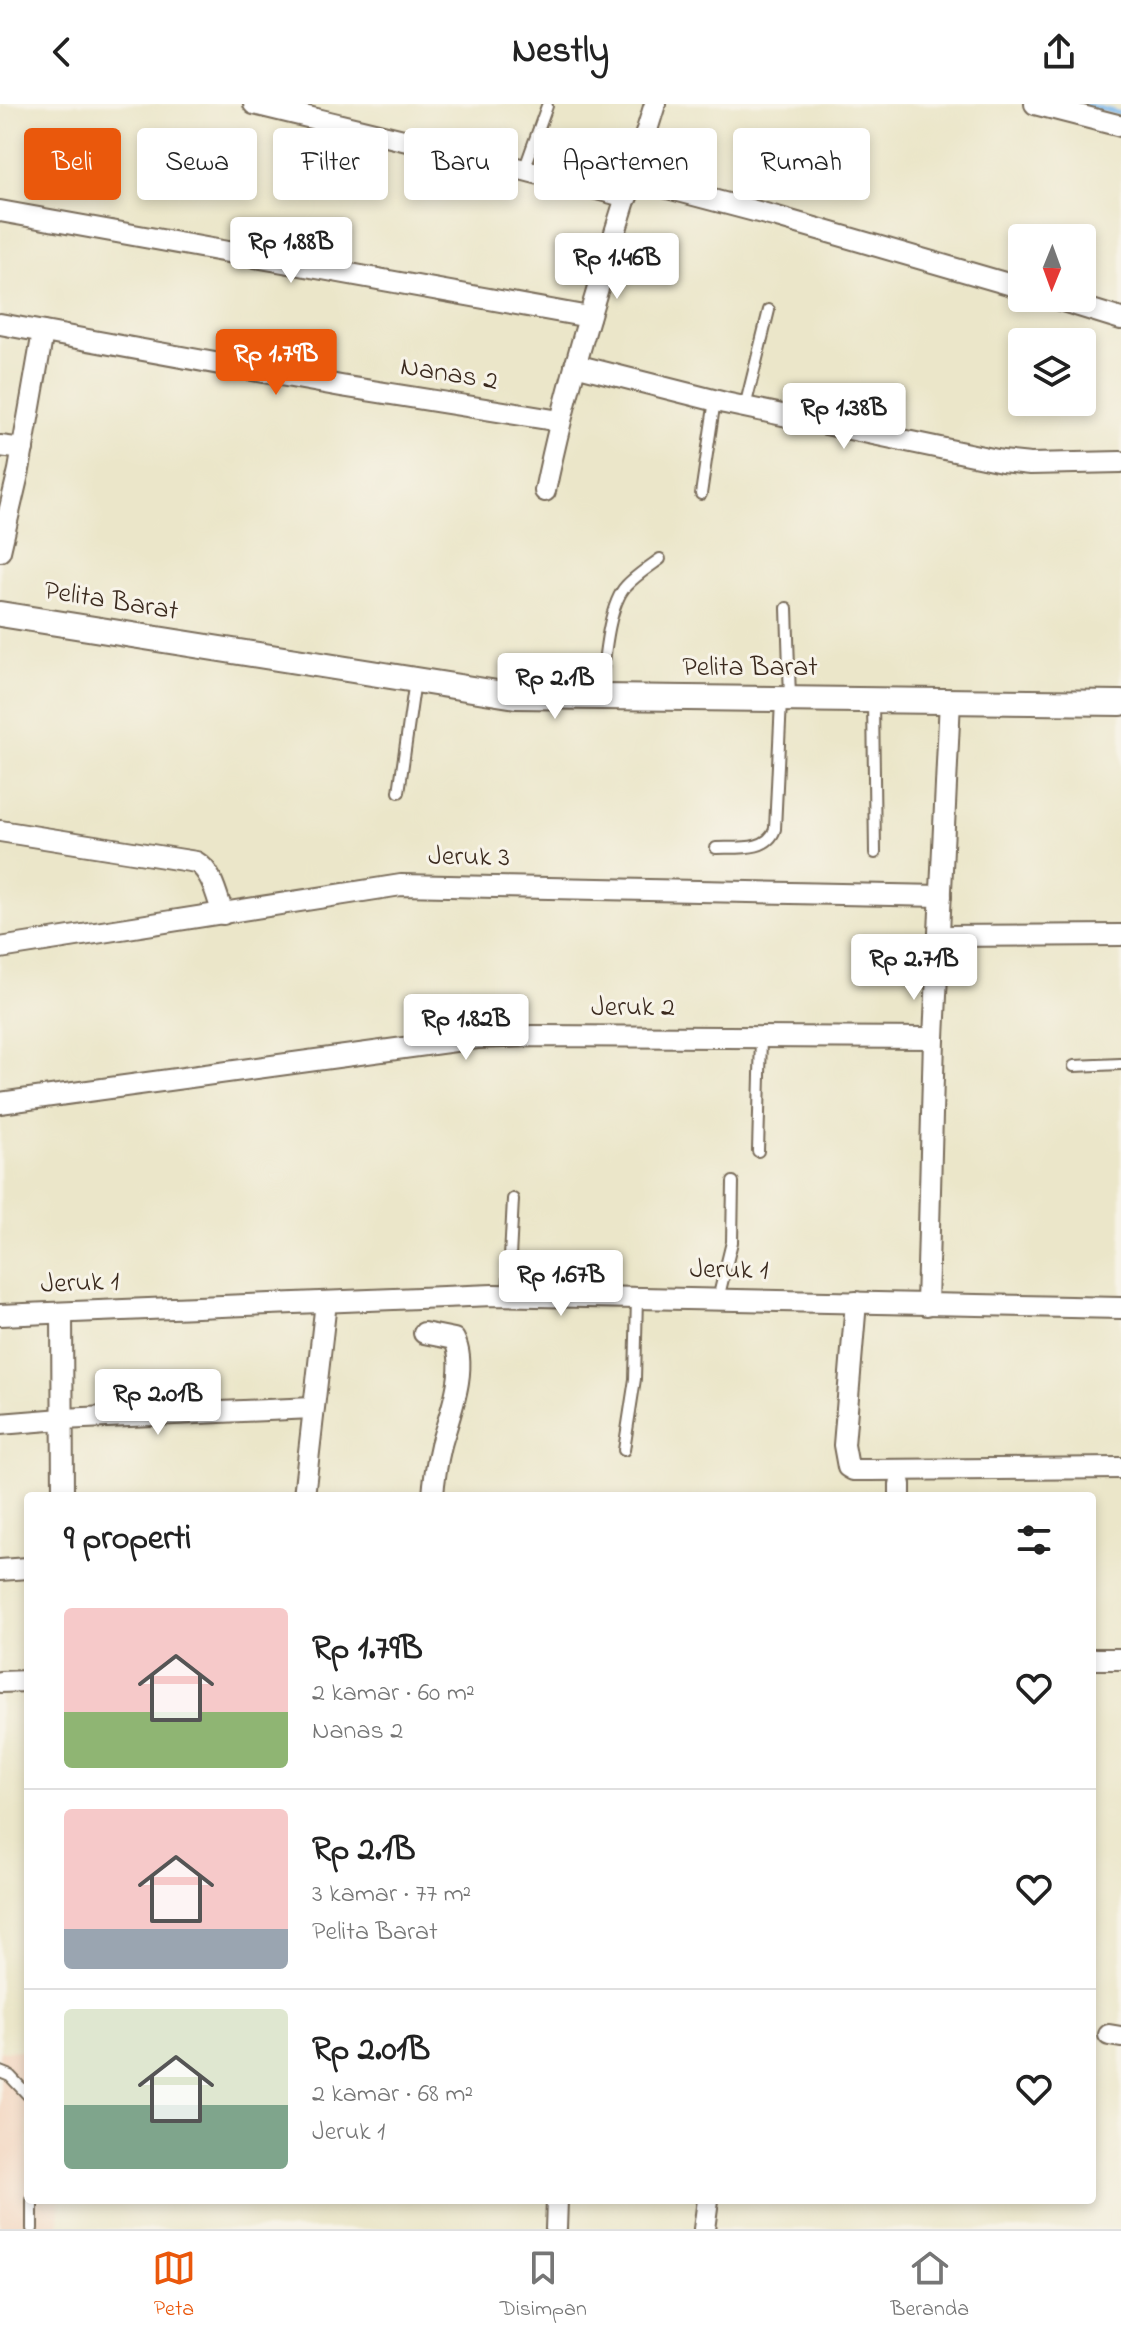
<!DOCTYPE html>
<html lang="id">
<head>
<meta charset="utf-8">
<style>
  :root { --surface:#fff; --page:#f6f6f6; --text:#222; --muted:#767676; --line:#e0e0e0; --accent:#ea580c }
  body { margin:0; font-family:"Indie Flower",sans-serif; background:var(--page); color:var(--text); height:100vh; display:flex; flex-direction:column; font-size:30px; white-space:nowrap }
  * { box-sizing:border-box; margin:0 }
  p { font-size:26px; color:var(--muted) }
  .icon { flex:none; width:44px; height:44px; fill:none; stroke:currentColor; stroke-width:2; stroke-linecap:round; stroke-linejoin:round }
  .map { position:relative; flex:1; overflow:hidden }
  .sheet { position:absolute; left:24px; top:1388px; width:1072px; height:712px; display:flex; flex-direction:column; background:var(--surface); border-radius:8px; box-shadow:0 4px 12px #0003 }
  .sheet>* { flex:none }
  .hud { position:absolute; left:24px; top:24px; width:1074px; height:72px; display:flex; gap:16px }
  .needle { width:52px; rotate:181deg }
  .tools { position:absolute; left:1008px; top:120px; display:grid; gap:16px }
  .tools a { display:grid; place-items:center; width:88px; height:88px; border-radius:8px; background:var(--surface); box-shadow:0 4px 12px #0003; font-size:40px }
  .price { position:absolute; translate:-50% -68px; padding:0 18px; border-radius:8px; background:#fff; color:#222; font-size:26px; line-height:52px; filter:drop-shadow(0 2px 4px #0008) }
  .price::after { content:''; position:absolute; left:50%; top:48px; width:24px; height:18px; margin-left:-12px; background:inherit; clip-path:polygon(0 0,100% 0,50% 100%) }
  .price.active { background:var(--accent); color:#fff }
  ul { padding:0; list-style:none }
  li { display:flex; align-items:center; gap:24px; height:200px; padding:0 40px }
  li+li { border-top:2px solid var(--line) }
  li span { display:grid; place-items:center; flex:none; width:224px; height:160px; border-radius:8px; color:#555 }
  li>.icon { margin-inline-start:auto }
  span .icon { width:96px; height:96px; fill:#fffc; stroke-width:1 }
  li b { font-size:34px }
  h2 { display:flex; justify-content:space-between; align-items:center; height:96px; padding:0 40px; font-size:34px }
  .chip { padding:0 28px; border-radius:8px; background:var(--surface); box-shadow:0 4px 12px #0003; font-size:28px; line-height:72px }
  .chip.active { background:var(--accent); color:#fff }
  header { display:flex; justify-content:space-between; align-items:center; height:104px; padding:0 40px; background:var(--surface); font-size:36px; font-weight:800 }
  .tab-bar { display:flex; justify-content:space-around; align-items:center; height:112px; border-top:2px solid var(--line); background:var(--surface); font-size:22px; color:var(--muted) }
  .tab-bar a { display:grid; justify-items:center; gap:4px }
  .tab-bar .active { color:var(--accent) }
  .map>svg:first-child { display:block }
  .built { fill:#f3d4be }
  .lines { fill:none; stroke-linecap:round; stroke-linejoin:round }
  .stream { stroke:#7ab8ed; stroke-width:5 }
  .service-casing { stroke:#796c5a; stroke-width:14 }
  .minor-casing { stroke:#796c5a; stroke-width:24 }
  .tertiary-casing { stroke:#796c5a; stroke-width:28 }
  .service { stroke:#fff; stroke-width:10 }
  .minor { stroke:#fff; stroke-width:20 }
  .tertiary { stroke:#fff; stroke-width:24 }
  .labels { text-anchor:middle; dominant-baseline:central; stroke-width:6; stroke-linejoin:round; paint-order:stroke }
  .street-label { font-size:28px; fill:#3b2a1e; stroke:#f7f3e8 }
</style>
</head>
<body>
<header><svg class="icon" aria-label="back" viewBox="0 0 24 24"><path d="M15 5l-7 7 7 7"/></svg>Nestly<svg class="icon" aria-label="share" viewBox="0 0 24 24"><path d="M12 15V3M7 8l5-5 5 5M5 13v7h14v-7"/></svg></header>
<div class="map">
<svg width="1121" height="2125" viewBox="0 0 1121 2125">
  <rect width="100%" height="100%" fill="#f7f3e8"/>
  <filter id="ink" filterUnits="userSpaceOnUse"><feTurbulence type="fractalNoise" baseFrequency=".0125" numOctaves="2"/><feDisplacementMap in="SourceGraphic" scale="16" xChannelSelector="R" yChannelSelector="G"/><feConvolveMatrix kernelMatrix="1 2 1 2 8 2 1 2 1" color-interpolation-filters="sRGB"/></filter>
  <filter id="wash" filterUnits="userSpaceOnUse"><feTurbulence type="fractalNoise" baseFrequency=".006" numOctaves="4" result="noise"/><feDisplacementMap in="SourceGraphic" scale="32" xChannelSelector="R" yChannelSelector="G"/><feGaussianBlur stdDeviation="1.8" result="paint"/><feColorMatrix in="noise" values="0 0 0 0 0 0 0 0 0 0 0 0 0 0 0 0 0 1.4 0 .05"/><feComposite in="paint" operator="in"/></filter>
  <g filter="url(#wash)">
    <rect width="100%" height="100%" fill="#ebe6c9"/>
    <polygon class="built" points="28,1946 28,2096 60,2096 59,2125 0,2125 0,1947"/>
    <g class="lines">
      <polyline class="stream" points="1083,0 1121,10"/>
    </g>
  </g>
  <g filter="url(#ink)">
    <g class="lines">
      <g class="service-casing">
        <g id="service">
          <polyline points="524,66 547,2"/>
          <polyline points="745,303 769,206"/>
          <polyline points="701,390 715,296"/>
          <polyline points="787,504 790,594"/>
          <path d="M600 592C604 564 607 502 626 482 635 472 649 463 660 455"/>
          <polyline points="873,597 875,749"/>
          <polyline points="399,688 415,576"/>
          <path d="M716 744C736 743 768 748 775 725L781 597"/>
          <polyline points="1074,962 1121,960"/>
          <polyline points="758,1047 761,933"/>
          <polyline points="508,1192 513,1095"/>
          <polyline points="718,1195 732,1138 733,1078"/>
          <polyline points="624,1346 635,1275 637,1194"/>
          <polyline points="0,1968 10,1972 28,1991"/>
          <polyline points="32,2125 32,2096"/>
        </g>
      </g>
      <g class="minor-casing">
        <g id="minor">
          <polyline points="254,0 482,55 627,93"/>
          <polyline points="1035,0 1121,22"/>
          <polyline points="633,75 777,113 1022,184"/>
          <polyline points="0,107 589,213"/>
          <polyline points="1053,194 1121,215"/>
          <polyline points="0,220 341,282 560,317"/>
          <polyline points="575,261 725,299 1002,357 1030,360 1121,358"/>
          <polyline points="0,342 23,345"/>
          <path d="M545 387C572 255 616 128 655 0"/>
          <polyline points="0,447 19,366 43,228"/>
          <path d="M0 727 196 758C212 767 217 793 223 810"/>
          <polyline points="939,832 1121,831"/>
          <polyline points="0,844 401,781 941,792"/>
          <polyline points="0,999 477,934 533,932 934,934"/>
          <polyline points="856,1198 844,1341 848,1363 853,1366 870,1366 1121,1364"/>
          <polyline points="927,1201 934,934 950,596"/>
          <polyline points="62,1209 63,1392"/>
          <polyline points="0,1211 493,1191 1121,1204"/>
          <path d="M424 1229 454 1235C469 1264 449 1312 441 1341 437 1358 434 1375 433 1392"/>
          <polyline points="0,1320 62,1315 313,1304"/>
          <polyline points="304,1392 326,1198"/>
          <polyline points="900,1392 900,1380"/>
          <polyline points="0,1466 28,1464"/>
          <polyline points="1092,1555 1121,1555"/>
          <polyline points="0,1578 28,1577"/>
          <polyline points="1109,1931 1121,1933"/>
          <polyline points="556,2125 557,2096"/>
          <polyline points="704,2125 708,2096"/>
        </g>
      </g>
      <g class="tertiary-casing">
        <polyline id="tertiary" points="0,510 516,592 1121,599"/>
      </g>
      <use href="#service" class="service"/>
      <use href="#minor" class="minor"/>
      <use href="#tertiary" class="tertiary"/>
    </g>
  </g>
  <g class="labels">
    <g class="street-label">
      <text transform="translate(449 271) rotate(9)">Nanas 2</text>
      <text transform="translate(111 498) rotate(9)">Pelita Barat</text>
      <text x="750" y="564">Pelita Barat</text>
      <text transform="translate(469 754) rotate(1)">Jeruk 3</text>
      <text x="633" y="904">Jeruk 2</text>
      <text transform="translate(729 1167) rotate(1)">Jeruk 1</text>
      <text transform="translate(80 1180) rotate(-2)">Jeruk 1</text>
    </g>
  </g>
</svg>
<div class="tools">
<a><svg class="needle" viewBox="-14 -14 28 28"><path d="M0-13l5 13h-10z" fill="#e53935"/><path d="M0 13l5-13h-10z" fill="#767676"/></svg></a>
<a><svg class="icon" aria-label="layers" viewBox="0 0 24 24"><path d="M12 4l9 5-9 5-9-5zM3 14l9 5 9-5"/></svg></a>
</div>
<b class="price" style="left:291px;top:181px">Rp 1.88B</b>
<b class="price" style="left:617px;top:197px">Rp 1.46B</b>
<b class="price active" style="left:276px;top:293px">Rp 1.79B</b>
<b class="price" style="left:844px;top:347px">Rp 1.38B</b>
<b class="price" style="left:555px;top:617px">Rp 2.1B</b>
<b class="price" style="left:914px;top:898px">Rp 2.71B</b>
<b class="price" style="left:466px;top:958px">Rp 1.82B</b>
<b class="price" style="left:561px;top:1214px">Rp 1.67B</b>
<b class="price" style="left:158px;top:1333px">Rp 2.01B</b>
<div class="hud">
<a class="chip active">Beli</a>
<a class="chip">Sewa</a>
<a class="chip">Filter</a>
<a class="chip">Baru</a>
<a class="chip">Apartemen</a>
<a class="chip">Rumah</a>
</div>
<section class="sheet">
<h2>9 properti<svg class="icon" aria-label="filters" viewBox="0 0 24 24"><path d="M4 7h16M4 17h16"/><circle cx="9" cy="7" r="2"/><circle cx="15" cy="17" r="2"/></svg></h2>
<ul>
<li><span style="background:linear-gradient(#f6c9c9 65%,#8fb573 0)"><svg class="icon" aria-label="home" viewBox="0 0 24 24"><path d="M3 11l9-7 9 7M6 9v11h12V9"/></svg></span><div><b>Rp 1.79B</b><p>2 kamar · 60 m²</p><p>Nanas 2</p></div><svg class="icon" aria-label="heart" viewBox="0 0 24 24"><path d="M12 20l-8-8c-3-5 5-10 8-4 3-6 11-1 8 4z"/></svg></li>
<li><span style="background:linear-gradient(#f6c9c9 75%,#9aa5b1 0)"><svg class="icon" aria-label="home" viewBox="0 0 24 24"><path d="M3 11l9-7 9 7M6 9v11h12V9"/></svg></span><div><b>Rp 2.1B</b><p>3 kamar · 77 m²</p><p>Pelita Barat</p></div><svg class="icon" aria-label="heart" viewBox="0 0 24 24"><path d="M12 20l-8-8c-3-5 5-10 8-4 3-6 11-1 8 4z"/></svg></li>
<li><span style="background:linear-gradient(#dfe7d0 60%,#7fa58c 0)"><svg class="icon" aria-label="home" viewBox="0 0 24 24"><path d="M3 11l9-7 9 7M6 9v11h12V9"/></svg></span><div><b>Rp 2.01B</b><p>2 kamar · 68 m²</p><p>Jeruk 1</p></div><svg class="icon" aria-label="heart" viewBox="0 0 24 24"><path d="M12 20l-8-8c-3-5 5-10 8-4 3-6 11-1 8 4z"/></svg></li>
</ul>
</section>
</div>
<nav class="tab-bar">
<a class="active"><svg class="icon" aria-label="map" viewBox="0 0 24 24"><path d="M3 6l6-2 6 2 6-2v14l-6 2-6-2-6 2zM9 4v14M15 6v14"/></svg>Peta</a>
<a><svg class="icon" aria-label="saved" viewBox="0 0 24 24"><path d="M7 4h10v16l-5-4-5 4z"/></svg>Disimpan</a>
<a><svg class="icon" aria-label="home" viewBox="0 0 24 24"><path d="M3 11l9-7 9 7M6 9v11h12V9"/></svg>Beranda</a>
</nav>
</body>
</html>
